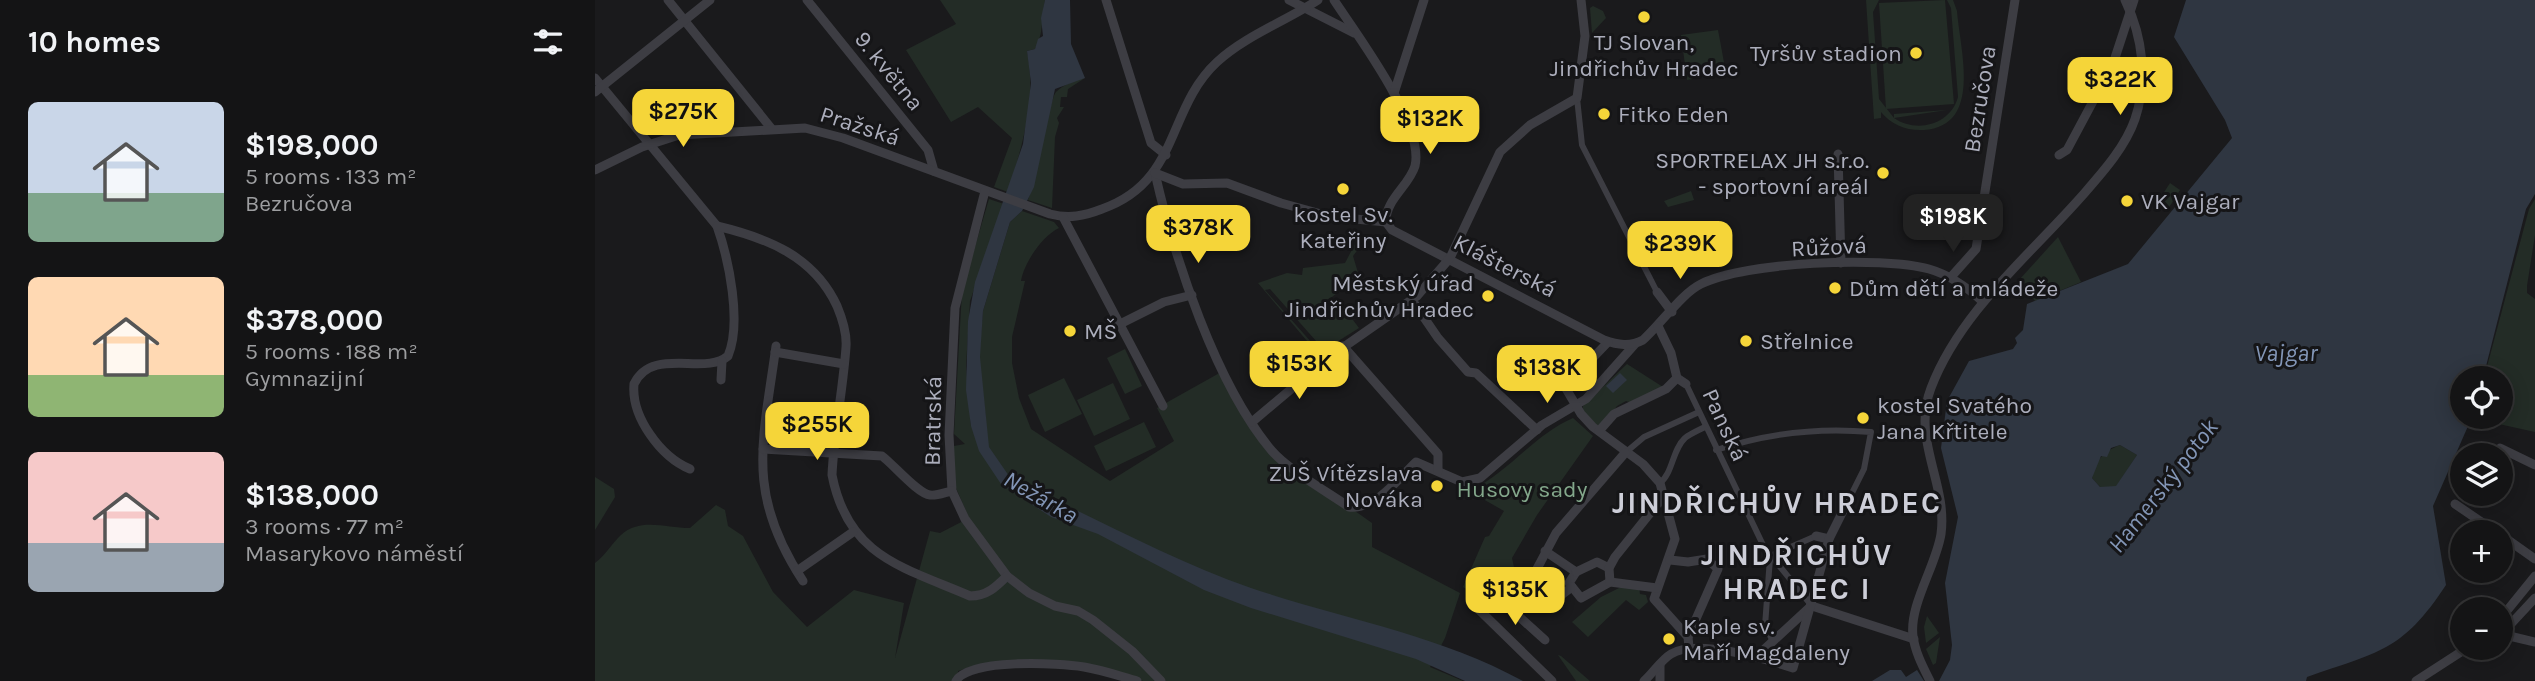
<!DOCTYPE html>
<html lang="en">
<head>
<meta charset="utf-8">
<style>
  :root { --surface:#141415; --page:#1d1d1e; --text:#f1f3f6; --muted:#9d9ea0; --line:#333334; --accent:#f5d539 }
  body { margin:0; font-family:Karla,sans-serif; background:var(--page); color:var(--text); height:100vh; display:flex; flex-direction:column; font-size:26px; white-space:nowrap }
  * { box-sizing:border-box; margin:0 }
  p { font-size:23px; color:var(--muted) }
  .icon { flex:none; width:38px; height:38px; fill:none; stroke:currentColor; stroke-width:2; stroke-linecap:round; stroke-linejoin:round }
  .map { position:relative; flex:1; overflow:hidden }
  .drawer { display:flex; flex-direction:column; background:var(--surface); width:595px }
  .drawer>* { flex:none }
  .fabs { position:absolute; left:1855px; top:366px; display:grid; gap:14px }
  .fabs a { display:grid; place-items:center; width:63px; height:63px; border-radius:50%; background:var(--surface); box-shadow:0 4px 18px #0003,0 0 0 2px var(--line); font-size:35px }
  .price { position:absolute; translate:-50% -60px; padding:0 16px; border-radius:14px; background:var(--accent); color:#111; font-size:23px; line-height:46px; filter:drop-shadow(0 2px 4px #0008) }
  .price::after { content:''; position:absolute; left:50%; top:42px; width:21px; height:16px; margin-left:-10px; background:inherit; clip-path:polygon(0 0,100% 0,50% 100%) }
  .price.on { background:#222; color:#fff }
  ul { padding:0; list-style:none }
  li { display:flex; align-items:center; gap:21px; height:175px; padding:0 28px }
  li span { display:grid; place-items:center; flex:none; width:196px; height:140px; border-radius:10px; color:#555 }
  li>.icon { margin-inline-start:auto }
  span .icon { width:84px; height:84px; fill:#fffc; stroke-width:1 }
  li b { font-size:30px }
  h2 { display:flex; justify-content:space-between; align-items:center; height:84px; padding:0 28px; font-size:30px }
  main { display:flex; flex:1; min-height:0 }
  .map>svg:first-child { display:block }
  .green { fill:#232c26 }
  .water { fill:#2f3641; fill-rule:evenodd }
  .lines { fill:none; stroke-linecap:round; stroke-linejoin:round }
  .pedestrian { stroke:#3d3d43; stroke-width:6 }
  .minor { stroke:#3d3d43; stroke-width:9 }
  .poi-dot { fill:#f5d539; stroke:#151517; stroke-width:2.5 }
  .labels { text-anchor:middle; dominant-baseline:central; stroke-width:6; stroke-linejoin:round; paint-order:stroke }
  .poi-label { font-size:23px; fill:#acaebc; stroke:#151517; text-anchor:start }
  .street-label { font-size:23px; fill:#acaebc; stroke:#151517 }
  .park-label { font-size:23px; fill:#83a78b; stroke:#151517 }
  .water-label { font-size:24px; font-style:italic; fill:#8396b7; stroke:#151517 }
  .district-label { font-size:30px; font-weight:bold; letter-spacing:2px; fill:#cdced8; stroke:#151517 }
</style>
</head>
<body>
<main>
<section class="drawer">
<h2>10 homes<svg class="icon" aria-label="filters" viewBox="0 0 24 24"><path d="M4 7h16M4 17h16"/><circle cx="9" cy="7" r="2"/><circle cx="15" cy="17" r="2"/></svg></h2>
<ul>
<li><span style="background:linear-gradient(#c9d6e8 65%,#7fa58c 0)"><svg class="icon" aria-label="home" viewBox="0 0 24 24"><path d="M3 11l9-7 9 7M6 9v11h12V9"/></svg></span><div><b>$198,000</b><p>5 rooms · 133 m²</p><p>Bezručova</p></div></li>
<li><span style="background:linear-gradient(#ffd9b3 70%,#8fb573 0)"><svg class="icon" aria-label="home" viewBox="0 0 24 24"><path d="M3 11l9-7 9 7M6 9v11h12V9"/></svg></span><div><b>$378,000</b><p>5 rooms · 188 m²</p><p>Gymnazijní</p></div></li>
<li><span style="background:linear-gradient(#f6c9c9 65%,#9aa5b1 0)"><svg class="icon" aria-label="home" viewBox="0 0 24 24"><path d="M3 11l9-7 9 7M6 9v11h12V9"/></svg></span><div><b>$138,000</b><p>3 rooms · 77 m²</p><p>Masarykovo náměstí</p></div></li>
</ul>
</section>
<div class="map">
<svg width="1940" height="681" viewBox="0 0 1940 681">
  <rect width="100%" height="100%" fill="#1a1a1c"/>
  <g class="green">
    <path d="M345 0H450C446 18 449 34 440 49L432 51C442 98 427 147 413 192L399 187 417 138 383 107 356 122 311 50 361 24Z"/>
    <path d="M1271 0H1284L1278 12 1284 99 1299 118V114L1352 110 1299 118C1322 134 1356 124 1363 97L1356 8 1352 0H1358L1362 11C1365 50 1388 126 1329 130 1311 131 1297 125 1286 112V118L1279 119Z"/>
    <polygon points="1350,0 1359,104 1291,109 1284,3"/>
    <polygon points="998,6 1008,11 1011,18 997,33 995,8"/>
    <polygon points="1123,30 1131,73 1092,80 1086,35"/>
    <path d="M490 78 473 89 472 97H466L465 107H469L462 118 464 123 460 137 457 208 433 200C442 179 454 100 461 92 468 85 481 79 490 78Z"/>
    <polygon points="1575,183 1585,190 1573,209 1562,203"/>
    <polygon points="1096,191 1099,200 1073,207 1069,201"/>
    <path d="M394 199 409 204 375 301 371 366 376 426 391 420 384 357 388 311 415 222 427 211 459 222 464 228C447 236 429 263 426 281H430L417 337V363L424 398 436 429 515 481 579 441 562 408 628 371 678 453 777 523V547L865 593 850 638 835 667 868 681H548L508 668 385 664 363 671V681H0V563C12 554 16 544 26 535 45 517 71 528 95 528L121 505 130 510 133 526 148 536 178 592 212 627 259 590 309 603 300 658 335 531 345 533 374 518 358 481 359 446 370 444 359 434 367 291Z"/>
    <polygon points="1940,199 1940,235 1932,286 1932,293 1940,299 1940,432 1881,419 1906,416 1906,378 1889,378 1934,209"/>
    <polygon points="1463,237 1486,282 1440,301 1424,280"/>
    <polygon points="761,242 767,244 758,256 764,276 719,311 726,319 746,304 764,328 729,350 675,289 670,290 725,352 723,354 663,283 692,273 707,275 708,268 750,263"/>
    <polygon points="530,349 547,386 530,394 512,358"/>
    <polygon points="1032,364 1068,387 1037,403 1031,401 1022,406 1007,425 1002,425 988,411 988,406"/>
    <polygon points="469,378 487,414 450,432 433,395"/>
    <polygon points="518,383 535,419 499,436 482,400"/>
    <path d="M978 418 998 436 942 515 917 558 919 567 890 600 868 587 890 537 894 536 909 511 874 491C913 474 938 435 978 418Z"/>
    <polygon points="549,422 561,447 511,471 499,446"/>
    <path d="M1525 445 1542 455 1521 487H1505L1497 478C1500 460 1508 452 1525 445Z"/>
    <polygon points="0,477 19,489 20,497 0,530"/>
    <polygon points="1028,586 1044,587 1045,594 1051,595 1053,602 1044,610 1031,600 993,637 977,622 1006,597"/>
    <polygon points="1332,616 1344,633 1331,643 1329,627"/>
    <polygon points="1345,637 1341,663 1338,665 1331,649"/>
    <polygon points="963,655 966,656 995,681 981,681"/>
  </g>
  <g class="water">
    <path d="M450 0H475L476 44 490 78 460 89 439 187 427 211 415 222 388 311 385 357 394 447 414 476 428 485C505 520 576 560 656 588 747 619 842 634 928 681H870L821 659 656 608 609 590 503 534 456 517 406 484 384 451 376 426 371 390 373 321 380 282 428 144 436 83 432 51 440 49 443 39 448 36 446 18Z"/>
    <path d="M1591 0H1940V194L1931 209 1888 378H1867V416L1877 417 1838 506 1851 585C1807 652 1783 652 1712 677L1711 681H1344L1355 660 1357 645 1350 583 1363 517 1346 448 1352 401 1374 361 1418 349 1422 343 1420 338 1428 330 1432 304 1533 264 1637 138 1630 120 1579 37ZM1525 445 1542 455 1521 486 1505 487 1497 478 1506 456 1512 457 1516 448Z"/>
    <polygon points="1025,373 1032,380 1018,393 1011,386"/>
    <polygon points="1295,670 1306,670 1311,677 1322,670 1329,681 1277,681"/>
  </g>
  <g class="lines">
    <g class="pedestrian">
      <polyline points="982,98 987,145 1062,292"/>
      <polyline points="1091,384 1169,547 1217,606"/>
      <path d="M1121 450C1173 433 1222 427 1276 432L1269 469 1249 509"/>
      <polyline points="1030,453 1049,437 1104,412"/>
      <path d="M1065 483C1078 473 1077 450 1090 438 1095 434 1104 430 1110 427"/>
      <polyline points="1175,556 1221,536"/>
      <polyline points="1175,558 1170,626 1178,641"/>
    </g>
    <g class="minor">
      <polyline points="73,0 176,128"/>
      <polyline points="212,0 333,150 339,171"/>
      <polyline points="511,0 556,143 571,155"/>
      <polyline points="694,0 759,33"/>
      <path d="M739 0C762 35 830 125 820 166 814 186 790 200 791 222"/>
      <path d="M0 78 122 226C134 260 147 323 133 356 110 376 57 346 39 384 36 417 66 457 95 469"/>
      <polyline points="0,92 115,0"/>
      <polyline points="799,93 829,0"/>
      <polyline points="1243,154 1246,263"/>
      <polyline points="1464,155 1472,150 1518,64 1539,0"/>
      <path d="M0 170 47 147 84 135 210 128 248 138 455 214C474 219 489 216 507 209 585 182 571 109 622 62 650 36 691 21 723 0"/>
      <path d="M560 173C579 257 621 385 677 451 692 469 734 493 754 507 781 510 803 479 821 462L867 482 885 478 947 425 991 399 1040 344"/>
      <polyline points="560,173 588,184 632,183 686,203 737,217"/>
      <polyline points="390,191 360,308 354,435 357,491 370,519 412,576 434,593 460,606 483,611 498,620 537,651 566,681"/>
      <polyline points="468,217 568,406"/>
      <polyline points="740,217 791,222"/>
      <path d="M791 222 797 230 1009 340C1023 345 1035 347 1048 340 1065 325 1087 293 1106 284 1150 262 1286 256 1334 269 1355 275 1372 287 1388 302"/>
      <path d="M122 226C172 238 219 256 242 306 247 318 252 334 251 347 248 390 239 432 237 475 253 557 308 567 375 596 392 596 401 587 412 576"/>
      <polyline points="1356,277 1381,249 1420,0"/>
      <polyline points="1062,292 1077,312"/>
      <polyline points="817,300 843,338 873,372 881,373 942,430"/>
      <polyline points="525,324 569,302 597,295"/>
      <polyline points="1063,326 1076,353 1082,378 1091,384"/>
      <polyline points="1013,342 970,387 986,414 998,427 1048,464 1065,483 1080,539 1059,599 1093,637 1094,647"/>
      <path d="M181 346C168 442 150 493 208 581"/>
      <polyline points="748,346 843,454 843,471"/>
      <polyline points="180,352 249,364"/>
      <polyline points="126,380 127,361"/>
      <polyline points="657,422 733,358 822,296 855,258 905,152 935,125 982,98 990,36 986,0"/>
      <polyline points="1004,431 1019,414 1071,389 1082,378"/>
      <polyline points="1905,448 1940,465"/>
      <path d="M168 449 287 456C299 465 323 494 335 495 342 496 351 492 357 491"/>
      <polyline points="1860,504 1901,532"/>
      <polyline points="1906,535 1940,559"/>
      <polyline points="1221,536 1234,539"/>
      <polyline points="950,551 981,572 974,583 986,598 1015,582 1062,588"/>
      <polyline points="1075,560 1093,562 1112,559 1123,569 1093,637"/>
      <polyline points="202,571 258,532"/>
      <polyline points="981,572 1002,562 1014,568"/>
      <polyline points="1015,582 1014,568 1020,557 1068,497"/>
      <polyline points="933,588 956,603 977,587"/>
      <polyline points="875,601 957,681"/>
      <polyline points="1217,606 1319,639"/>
      <polyline points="1906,618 1940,576"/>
      <polyline points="1906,629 1913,627 1940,598"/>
      <polyline points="1906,634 1940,642"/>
      <polyline points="950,640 919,612 961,533 1030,453"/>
      <polyline points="1162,656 1215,607"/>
      <polyline points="1065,665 1065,681"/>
      <path d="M361 681C373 658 465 663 489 667 507 670 525 676 542 681"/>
      <path d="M1049 681C1058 673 1066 660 1076 654 1101 638 1171 659 1198 668L1234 539 1249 509"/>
      <path d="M1335 681C1328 667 1320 652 1318 636 1314 605 1341 566 1346 534 1353 483 1316 440 1336 388 1365 312 1433 257 1486 197 1506 174 1530 148 1540 119 1553 80 1548 37 1530 0"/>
      <polyline points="1821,681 1872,648"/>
    </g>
  </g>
  <g class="poi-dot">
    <circle cx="1049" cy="17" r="7"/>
    <circle cx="1321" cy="53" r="7"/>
    <circle cx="1009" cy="114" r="7"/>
    <circle cx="1288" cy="173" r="7"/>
    <circle cx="748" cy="189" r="7"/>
    <circle cx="1532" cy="201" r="7"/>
    <circle cx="1240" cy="288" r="7"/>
    <circle cx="893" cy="296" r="7"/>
    <circle cx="475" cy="331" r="7"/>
    <circle cx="1151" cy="341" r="7"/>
    <circle cx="1268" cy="418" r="7"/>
    <circle cx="842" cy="486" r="7"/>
    <circle cx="1074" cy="639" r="7"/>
  </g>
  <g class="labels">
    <g class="poi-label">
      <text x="1049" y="42" text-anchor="middle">TJ Slovan,<tspan x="1049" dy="26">Jindřichův Hradec</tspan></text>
      <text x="1307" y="53" text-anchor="end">Tyršův stadion</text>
      <text x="1023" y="114">Fitko Eden</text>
      <text x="1274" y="160" text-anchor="end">SPORTRELAX JH s.r.o.<tspan x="1274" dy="26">- sportovní areál</tspan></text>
      <text x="1546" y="201">VK Vajgar</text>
      <text x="748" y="214" text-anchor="middle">kostel Sv.<tspan x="748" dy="26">Kateřiny</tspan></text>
      <text x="879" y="283" text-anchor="end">Městský úřad<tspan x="879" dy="26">Jindřichův Hradec</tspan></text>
      <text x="1254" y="288">Dům dětí a mládeže</text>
      <text x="489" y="331">MŠ</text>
      <text x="1165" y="341">Střelnice</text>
      <text x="1282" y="405">kostel Svatého<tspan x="1282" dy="26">Jana Křtitele</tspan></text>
      <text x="828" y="473" text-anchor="end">ZUŠ Vítězslava<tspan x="828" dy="26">Nováka</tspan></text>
      <text x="1088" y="626">Kaple sv.<tspan x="1088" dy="26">Maří Magdaleny</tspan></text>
    </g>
    <g class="street-label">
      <text transform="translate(294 71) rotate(51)">9. května</text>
      <text transform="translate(1385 99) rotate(-81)">Bezručova</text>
      <text transform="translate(265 126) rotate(18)">Pražská</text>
      <text transform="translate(1234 247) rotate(-3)">Růžová</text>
      <text transform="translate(910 266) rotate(27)">Klášterská</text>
      <text transform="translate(338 421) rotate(-89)">Bratrská</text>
      <text transform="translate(1130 425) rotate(65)">Panská</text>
    </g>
    <g class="park-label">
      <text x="927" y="489">Husovy sady</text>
    </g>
    <g class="water-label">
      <text x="1691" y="353">Vajgar</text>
      <text transform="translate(1568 486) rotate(-52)">Hamerský potok</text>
      <text transform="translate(446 497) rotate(30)">Nežárka</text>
    </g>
    <g class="district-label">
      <text x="1182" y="503">JINDŘICHŮV HRADEC</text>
      <text x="1202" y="555">JINDŘICHŮV<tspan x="1202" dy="34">HRADEC I</tspan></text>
    </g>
  </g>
</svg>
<div class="fabs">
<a><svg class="icon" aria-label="locate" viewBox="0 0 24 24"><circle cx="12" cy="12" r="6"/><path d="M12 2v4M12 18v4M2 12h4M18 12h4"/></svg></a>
<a><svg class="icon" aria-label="layers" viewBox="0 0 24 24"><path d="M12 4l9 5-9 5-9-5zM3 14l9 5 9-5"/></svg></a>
<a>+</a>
<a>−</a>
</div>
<b class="price" style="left:1525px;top:117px">$322K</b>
<b class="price" style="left:88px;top:149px">$275K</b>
<b class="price" style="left:835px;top:156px">$132K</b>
<b class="price on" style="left:1358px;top:254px">$198K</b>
<b class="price" style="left:603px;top:265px">$378K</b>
<b class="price" style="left:1085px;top:281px">$239K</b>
<b class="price" style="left:704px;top:401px">$153K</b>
<b class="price" style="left:952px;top:405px">$138K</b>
<b class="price" style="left:222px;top:462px">$255K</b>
<b class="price" style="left:920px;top:627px">$135K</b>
</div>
</main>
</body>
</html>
